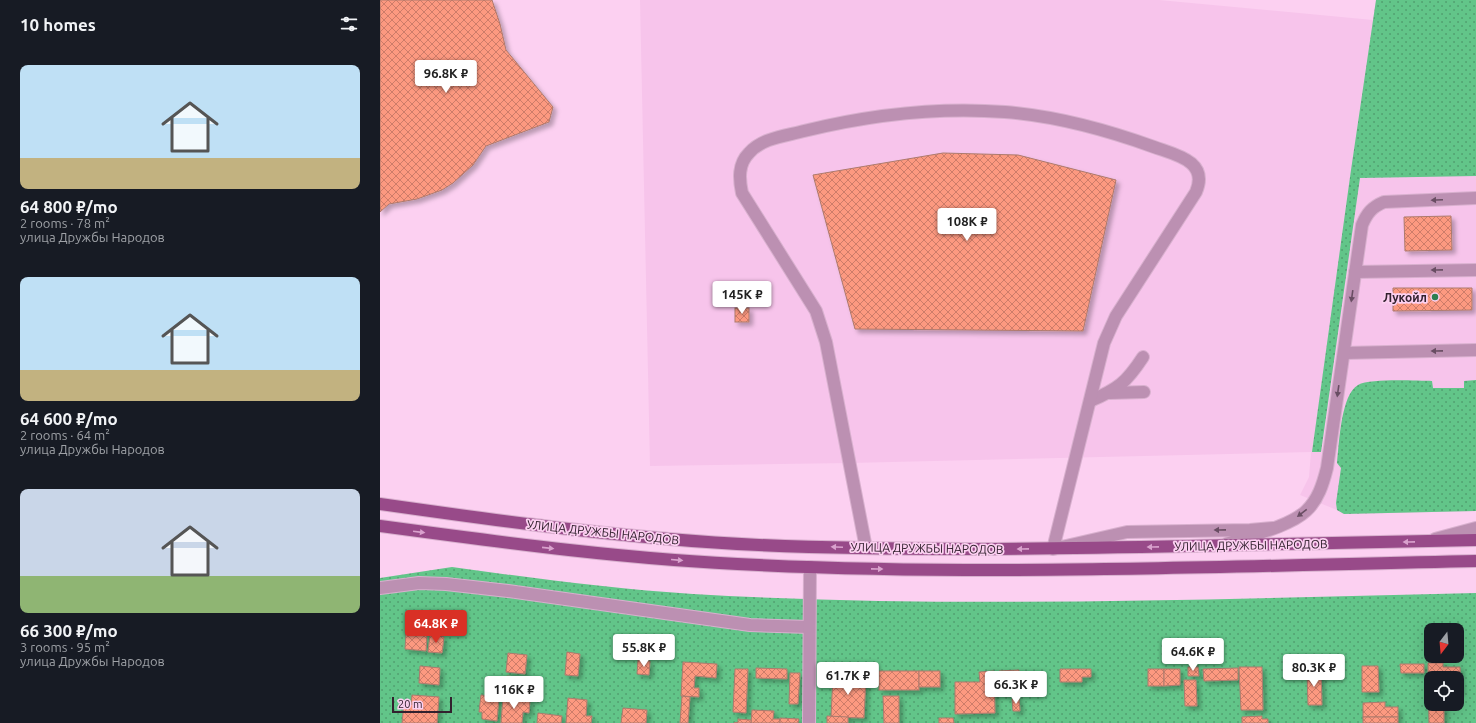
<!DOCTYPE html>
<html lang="en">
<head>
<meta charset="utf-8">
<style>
  :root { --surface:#171b24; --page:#242831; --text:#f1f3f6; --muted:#9ea1a6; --accent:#d93025 }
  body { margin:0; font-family:Ubuntu,sans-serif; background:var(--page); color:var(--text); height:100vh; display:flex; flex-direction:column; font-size:15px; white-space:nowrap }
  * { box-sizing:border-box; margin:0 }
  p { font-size:13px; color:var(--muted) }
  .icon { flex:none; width:22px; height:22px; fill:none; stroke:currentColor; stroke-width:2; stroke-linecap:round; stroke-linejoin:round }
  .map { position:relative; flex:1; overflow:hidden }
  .details { display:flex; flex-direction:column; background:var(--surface); width:380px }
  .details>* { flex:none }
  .needle { width:26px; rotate:196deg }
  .tools { position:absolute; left:1044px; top:623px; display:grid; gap:8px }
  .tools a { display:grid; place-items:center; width:40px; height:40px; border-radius:8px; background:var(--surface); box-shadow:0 4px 16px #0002; font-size:20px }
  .scale { position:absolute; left:12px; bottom:10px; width:60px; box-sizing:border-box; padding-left:4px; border:2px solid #32212e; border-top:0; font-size:11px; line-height:14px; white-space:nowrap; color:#32212e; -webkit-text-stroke:3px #fcd0f1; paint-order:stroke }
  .price { position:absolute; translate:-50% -34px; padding:0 9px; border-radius:4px; background:#fff; color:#222; font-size:13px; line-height:26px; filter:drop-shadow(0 1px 2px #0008) }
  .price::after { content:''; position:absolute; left:50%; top:24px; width:12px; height:9px; margin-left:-6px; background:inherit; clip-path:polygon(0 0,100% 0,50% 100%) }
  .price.current { background:var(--accent); color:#fff }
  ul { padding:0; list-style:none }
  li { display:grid; align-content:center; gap:8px; height:212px; padding:0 20px }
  li span { display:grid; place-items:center; height:124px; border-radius:8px; color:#555 }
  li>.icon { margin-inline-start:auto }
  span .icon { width:72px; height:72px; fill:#fffc; stroke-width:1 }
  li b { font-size:17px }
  h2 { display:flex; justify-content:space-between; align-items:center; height:48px; padding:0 20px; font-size:17px }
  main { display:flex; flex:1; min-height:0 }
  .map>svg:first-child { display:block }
  .built { fill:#f7c4eb }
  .green { fill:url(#green-dots); fill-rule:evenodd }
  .building { fill:url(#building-cross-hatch); stroke:#ad7a6d; filter:url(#shadow) }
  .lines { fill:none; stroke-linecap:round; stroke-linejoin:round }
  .minor-casing { stroke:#d8b0ce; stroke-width:14 }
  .major-casing { stroke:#d8b0ce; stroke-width:14 }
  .minor { stroke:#bc90b2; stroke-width:12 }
  .major { stroke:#984a89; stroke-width:12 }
  .oneway { fill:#694d63 }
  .oneway2 { fill:#d9a1cd }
  .poi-dot { fill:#2d7f50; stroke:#fcd0f1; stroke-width:1.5 }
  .labels { text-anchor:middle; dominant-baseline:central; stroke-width:3.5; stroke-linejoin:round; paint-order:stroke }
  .poi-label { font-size:12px; font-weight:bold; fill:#32212e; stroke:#fcd0f1; text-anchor:end }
  .street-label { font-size:12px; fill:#32212e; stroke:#fcd0f1 }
</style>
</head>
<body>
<main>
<section class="details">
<h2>10 homes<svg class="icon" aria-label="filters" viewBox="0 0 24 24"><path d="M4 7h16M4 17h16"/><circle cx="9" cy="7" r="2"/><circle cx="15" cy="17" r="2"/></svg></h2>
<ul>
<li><span style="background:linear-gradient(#bfe0f5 75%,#c2b280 0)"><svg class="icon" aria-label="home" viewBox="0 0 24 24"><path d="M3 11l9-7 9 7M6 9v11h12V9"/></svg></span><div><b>64 800 ₽/mo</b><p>2 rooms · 78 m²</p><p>улица Дружбы Народов</p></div></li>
<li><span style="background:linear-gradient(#bfe0f5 75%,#c2b280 0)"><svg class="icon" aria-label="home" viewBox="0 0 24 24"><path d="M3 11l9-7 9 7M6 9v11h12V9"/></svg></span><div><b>64 600 ₽/mo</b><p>2 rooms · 64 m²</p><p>улица Дружбы Народов</p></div></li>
<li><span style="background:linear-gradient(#c9d6e8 70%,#8fb573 0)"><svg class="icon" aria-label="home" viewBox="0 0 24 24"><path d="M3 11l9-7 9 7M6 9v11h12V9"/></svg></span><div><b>66 300 ₽/mo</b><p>3 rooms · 95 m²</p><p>улица Дружбы Народов</p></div></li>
</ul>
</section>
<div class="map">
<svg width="1096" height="723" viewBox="0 0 1096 723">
  <defs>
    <pattern id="green-dots" width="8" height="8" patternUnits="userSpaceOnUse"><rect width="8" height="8" fill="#62c589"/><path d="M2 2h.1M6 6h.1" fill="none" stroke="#51a070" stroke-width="1.8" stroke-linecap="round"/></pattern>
    <pattern id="building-cross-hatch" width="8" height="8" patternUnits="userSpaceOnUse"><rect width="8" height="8" fill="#fc9980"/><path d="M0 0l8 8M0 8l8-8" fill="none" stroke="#cd7c69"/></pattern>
    <filter id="shadow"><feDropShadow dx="3.5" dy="3.5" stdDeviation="2" flood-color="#0004"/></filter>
  </defs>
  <rect width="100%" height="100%" fill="#fcd0f1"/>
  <polygon class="built" points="260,0 779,0 993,20 996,0 1096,0 1096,511 964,514 957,510 920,495 929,477 931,452 470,463 270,466"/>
  <g class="green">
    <polygon points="996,0 1096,0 1096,176 980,178 941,452 932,452 971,170"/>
    <path d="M1096 380V511L964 514 957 510 956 503 961 468 957 463C959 444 961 394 978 385 991 378 1037 381 1052 381L1053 388H1084V381Z"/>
    <path d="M72 567C152 578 232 589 313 594 573 609 835 599 1096 593V723H0V578ZM1051 630H1077V656H1051ZM1051 678H1077V704H1051Z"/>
  </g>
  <g class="building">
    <polygon points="0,0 112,0 120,24 126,50 173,107 169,122 106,146 93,165 73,183 62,190 37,199 9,204 0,212"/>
    <polygon points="563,153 638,155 736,180 703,331 475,329 433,175"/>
    <polygon points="1071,216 1072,250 1025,251 1024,217"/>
    <polygon points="1013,288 1092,288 1092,310 1013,311"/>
    <rect x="355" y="308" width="14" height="14"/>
    <polygon points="26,633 47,635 46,651 25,649"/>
    <polygon points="50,635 64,637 62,653 48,652"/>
    <polygon points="187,652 200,654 198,676 185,675"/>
    <polygon points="128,653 147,655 145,674 126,672"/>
    <polygon points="258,660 270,661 269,675 257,674"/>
    <polygon points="303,662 337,664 336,678 315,676 314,688 319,688 319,697 301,696"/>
    <polygon points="1048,663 1063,663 1063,667 1080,667 1081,692 1077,692 1077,678 1051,678 1051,704 1064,704 1064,723 1049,723"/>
    <polygon points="1020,664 1044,664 1044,673 1021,673"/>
    <polygon points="40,666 60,668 59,685 39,683"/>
    <polygon points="982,666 998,666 999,692 982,692"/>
    <polygon points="808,667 818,667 819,676 808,676"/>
    <polygon points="859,667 882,667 883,710 861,710"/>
    <polygon points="376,668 407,669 407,679 376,678"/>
    <polygon points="858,668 858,680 824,681 823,669"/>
    <polygon points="355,669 368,669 366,713 353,712"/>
    <polygon points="680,669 711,669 711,677 702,677 702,682 680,682"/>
    <rect x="768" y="669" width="16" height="17"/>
    <polygon points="784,669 800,669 800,685 784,686"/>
    <polygon points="639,670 639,688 631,688 631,693 620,693 619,671"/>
    <rect x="499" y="671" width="40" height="19"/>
    <rect x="539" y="671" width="21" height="16"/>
    <polygon points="614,671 615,713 575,714 575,682 600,682 599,672"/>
    <polygon points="927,672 941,672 942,705 928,705"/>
    <polygon points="410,673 420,673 418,704 409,704"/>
    <polygon points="453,675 486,676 484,718 451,717"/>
    <polygon points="127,676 135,677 134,690 125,689"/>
    <polygon points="804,680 816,680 817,706 805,706"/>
    <polygon points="32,695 59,697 57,723 22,723 24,704 31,705"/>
    <polygon points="101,695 119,697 117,721 102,719 102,712 99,712"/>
    <polygon points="302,696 310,697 308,723 300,723"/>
    <polygon points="503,696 519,696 519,723 504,723"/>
    <polygon points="123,697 150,700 149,713 143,712 142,723 121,723"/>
    <polygon points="188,698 207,700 206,716 212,716 211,723 186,723"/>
    <polygon points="639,698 640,711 633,711 632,699"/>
    <polygon points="1005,702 1005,707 1018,707 1018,717 983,717 983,703"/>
    <polygon points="243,708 267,710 266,723 241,723"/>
    <polygon points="372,710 394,711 393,719 400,719 400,723 371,723"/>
    <polygon points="158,713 182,716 181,723 157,723"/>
    <polygon points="447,716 468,717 468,723 447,723"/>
    <polygon points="882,716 882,719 888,719 888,723 862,723 862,717"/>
    <rect x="983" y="717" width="35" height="6"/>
    <polygon points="400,718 419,719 418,723 400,723"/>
    <polygon points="559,718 573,718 574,723 559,723"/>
    <polygon points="358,719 371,720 371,723 354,723 358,722"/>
  </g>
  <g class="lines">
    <g class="minor-casing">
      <g id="minor">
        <polyline points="975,272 1096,270"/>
        <polyline points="964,353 1096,350"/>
        <polyline points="730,393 764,392"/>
        <path d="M710 401C738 389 746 383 763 357"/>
        <polyline points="1055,539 1096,528"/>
        <path d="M846 544C868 536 909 527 926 511 938 500 943 484 947 468L982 225C987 213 992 207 1004 202L1096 198"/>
        <path d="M486 548 446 342 436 311 362 193C359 179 358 164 369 153 382 138 405 136 424 131 489 115 558 107 625 112 676 116 727 130 774 147 796 155 829 161 816 192L736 316 724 343 673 549 747 532 870 530 893 528"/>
        <polyline points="0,588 39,583 66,584 128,591 370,625 429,627"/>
        <polyline points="429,723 430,567"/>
      </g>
    </g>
    <g class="major-casing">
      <g id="major">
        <path d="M0 504C126 522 251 539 379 545 522 551 666 549 809 546 905 544 1000 542 1096 540"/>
        <path d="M0 526C126 543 252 560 379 565 618 576 857 566 1096 561"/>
      </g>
    </g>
    <use href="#minor" class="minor"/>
    <use href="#major" class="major"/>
  </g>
  <defs><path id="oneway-solid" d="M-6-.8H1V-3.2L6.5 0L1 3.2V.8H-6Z"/></defs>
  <g class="oneway">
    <use href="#oneway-solid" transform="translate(1057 200) rotate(178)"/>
    <use href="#oneway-solid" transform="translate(1057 270) rotate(179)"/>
    <use href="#oneway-solid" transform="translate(972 296) rotate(98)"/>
    <use href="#oneway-solid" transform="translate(1057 351) rotate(179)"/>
    <use href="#oneway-solid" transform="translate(958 391) rotate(98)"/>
    <use href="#oneway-solid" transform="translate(922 513) rotate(142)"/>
    <use href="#oneway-solid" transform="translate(840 530) rotate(179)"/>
  </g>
  <g class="oneway2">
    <use href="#oneway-solid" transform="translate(39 532) rotate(7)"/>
    <use href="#oneway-solid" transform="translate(1029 542) rotate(179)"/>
    <use href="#oneway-solid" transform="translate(457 547) rotate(-178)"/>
    <use href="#oneway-solid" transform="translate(773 547) rotate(179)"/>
    <use href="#oneway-solid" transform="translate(168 548) rotate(6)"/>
    <use href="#oneway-solid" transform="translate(643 549) rotate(179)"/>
    <use href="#oneway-solid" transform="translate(297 560) rotate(5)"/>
    <use href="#oneway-solid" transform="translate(497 569) rotate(1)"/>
  </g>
  <circle class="poi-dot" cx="1055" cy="297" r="4"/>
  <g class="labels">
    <g class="poi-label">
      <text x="1047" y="297">Лукойл</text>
    </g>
    <g class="street-label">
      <text transform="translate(223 532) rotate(6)">УЛИЦА ДРУЖБЫ НАРОДОВ</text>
      <text transform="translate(871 545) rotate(-1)">УЛИЦА ДРУЖБЫ НАРОДОВ</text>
      <text transform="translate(547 548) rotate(1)">УЛИЦА ДРУЖБЫ НАРОДОВ</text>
    </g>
  </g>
</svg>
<div class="tools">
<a><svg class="needle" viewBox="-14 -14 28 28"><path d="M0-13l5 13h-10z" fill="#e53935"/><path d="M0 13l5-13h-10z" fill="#9ea1a6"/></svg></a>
<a><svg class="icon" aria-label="locate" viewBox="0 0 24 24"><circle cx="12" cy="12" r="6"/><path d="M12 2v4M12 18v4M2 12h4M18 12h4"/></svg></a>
</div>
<div class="scale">20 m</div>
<b class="price" style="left:66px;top:94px">96.8K ₽</b>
<b class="price" style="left:587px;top:242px">108K ₽</b>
<b class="price" style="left:362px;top:315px">145K ₽</b>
<b class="price current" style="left:56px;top:644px">64.8K ₽</b>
<b class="price" style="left:264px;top:668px">55.8K ₽</b>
<b class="price" style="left:813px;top:672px">64.6K ₽</b>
<b class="price" style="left:934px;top:688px">80.3K ₽</b>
<b class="price" style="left:468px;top:696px">61.7K ₽</b>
<b class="price" style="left:636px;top:705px">66.3K ₽</b>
<b class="price" style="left:134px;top:710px">116K ₽</b>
</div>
</main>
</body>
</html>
